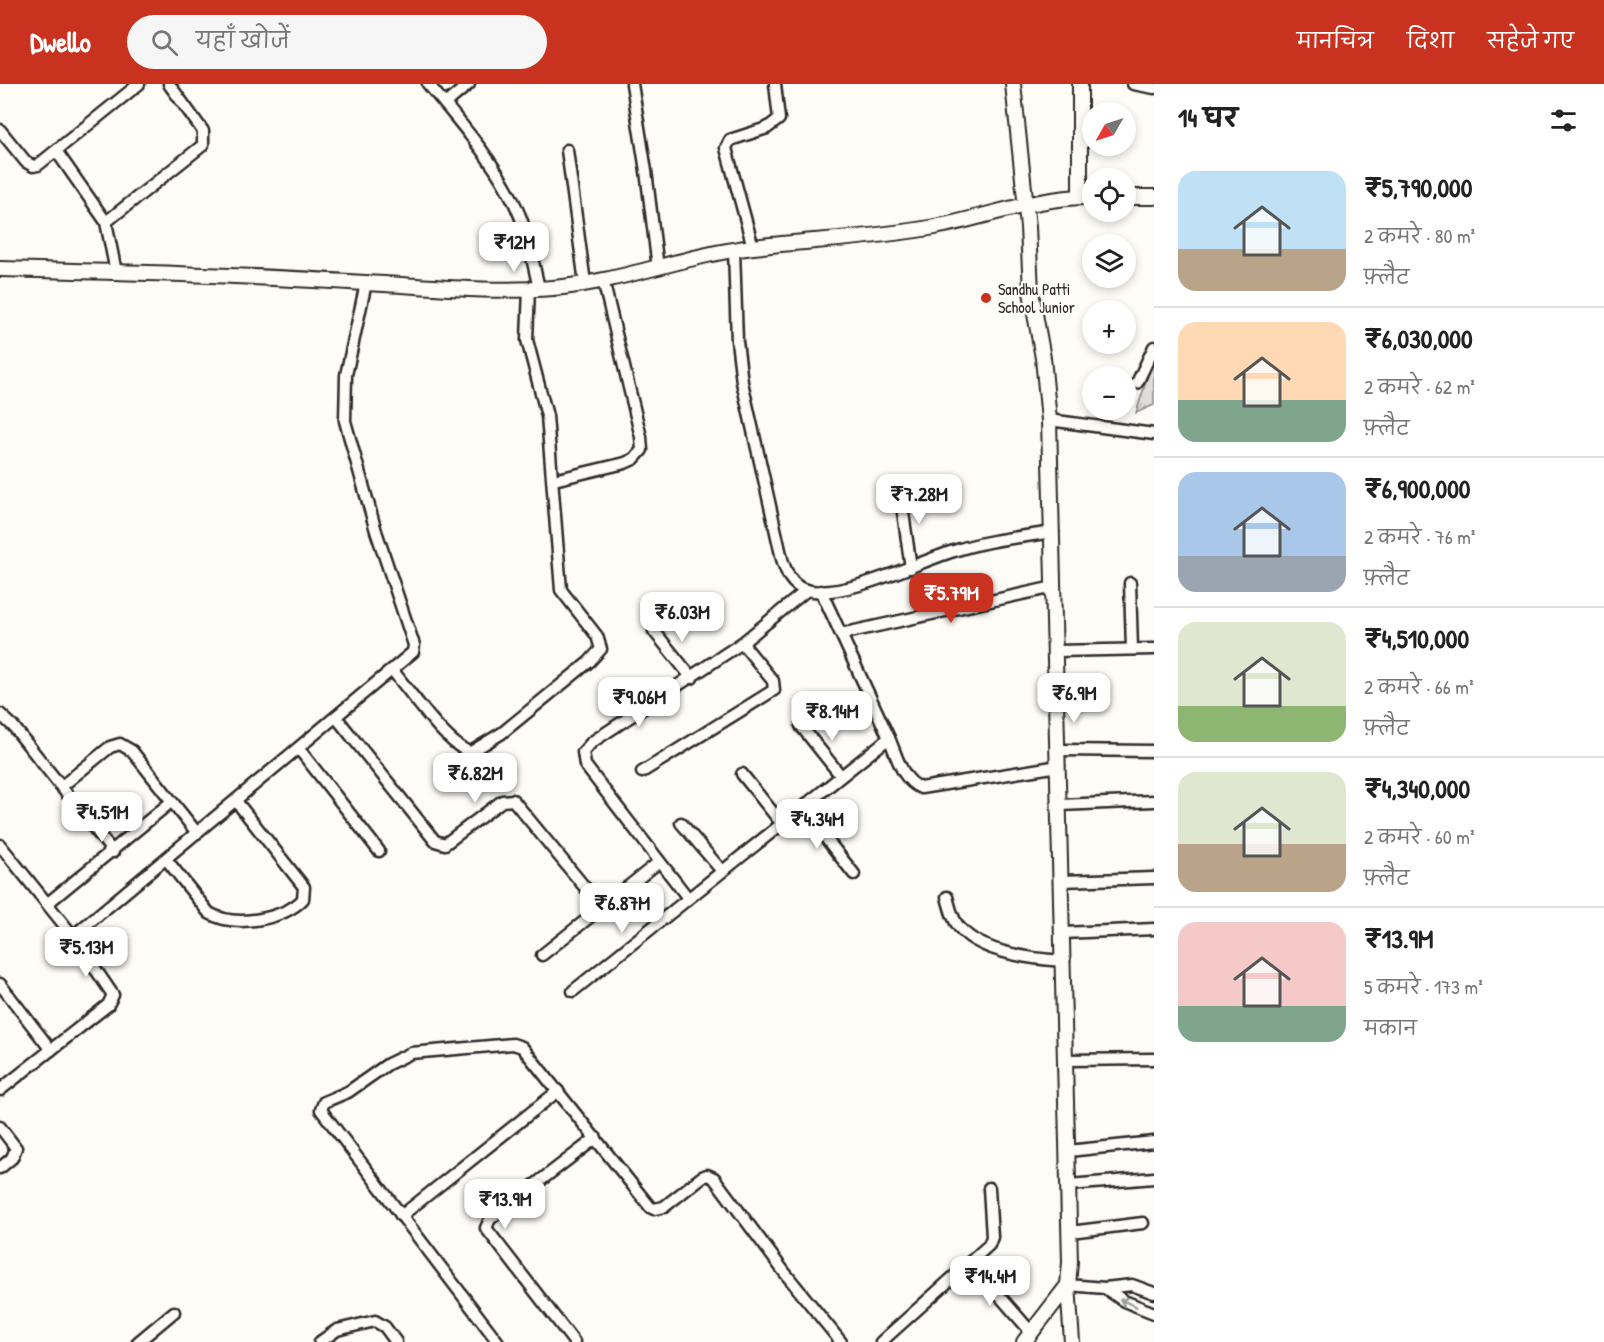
<!DOCTYPE html>
<html lang="hi">
<head>
<meta charset="utf-8">
<style>
  :root { --surface:#fff; --page:#f6f6f6; --text:#222; --muted:#767676; --line:#e0e0e0; --accent:#c8321e }
  body { margin:0; font-family:"Patrick Hand","Playpen Sans Deva",sans-serif; background:var(--page); color:var(--text); height:100vh; display:flex; flex-direction:column; font-size:22px; white-space:nowrap }
  * { box-sizing:border-box; margin:0 }
  p { font-size:20px; color:var(--muted) }
  .icon { flex:none; width:33px; height:33px; fill:none; stroke:currentColor; stroke-width:2; stroke-linecap:round; stroke-linejoin:round }
  .map { position:relative; flex:1; overflow:hidden }
  .drawer { display:flex; flex-direction:column; background:var(--surface); width:450px }
  .drawer>* { flex:none }
  .needle { width:39px; rotate:231deg }
  .fabs { position:absolute; left:1082px; top:18px; display:grid; gap:12px }
  .fabs a { display:grid; place-items:center; width:54px; height:54px; border-radius:50%; background:var(--surface); box-shadow:0 3px 9px #0003; font-size:30px }
  .price { position:absolute; translate:-50% -51px; padding:0 14px; border-radius:12px; background:#fff; color:#222; font-size:20px; line-height:39px; filter:drop-shadow(0 2px 3px #0008) }
  .price::after { content:''; position:absolute; left:50%; top:36px; width:18px; height:14px; margin-left:-9px; background:inherit; clip-path:polygon(0 0,100% 0,50% 100%) }
  .price.on { background:var(--accent); color:#fff }
  ul { padding:0; list-style:none }
  li { display:flex; align-items:center; gap:18px; height:150px; padding:0 24px }
  li+li { border-top:2px solid var(--line) }
  li span { display:grid; place-items:center; flex:none; width:168px; height:120px; border-radius:18px; color:#555 }
  li>.icon { margin-inline-start:auto }
  span .icon { width:72px; height:72px; fill:#fffc; stroke-width:1 }
  li b { font-size:26px }
  h2 { display:flex; justify-content:space-between; align-items:center; height:72px; padding:0 24px; font-size:26px }
  header { display:flex; align-items:center; gap:36px; box-sizing:border-box; height:84px; padding:0 30px; background:var(--accent); color:#fff }
  header strong { font-size:28px }
  nav { display:flex; gap:33px; margin-inline-start:auto; font-size:21px }
  .search { width:420px; height:54px; background:var(--page); display:flex; align-items:center; gap:15px; box-sizing:border-box; padding:0 21px; border-radius:33px; color:var(--muted); font-size:22px }
  main { display:flex; flex:1; min-height:0 }
  .map>svg:first-child { display:block }
  .park { fill:url(#park-tufts); stroke:#858482; stroke-width:1.5 }
  .lines { fill:none; stroke-linecap:round; stroke-linejoin:round }
  .minor-casing { stroke:#2b2b2b; stroke-width:15 }
  .tertiary-casing { stroke:#2b2b2b; stroke-width:18 }
  .minor { stroke:#fdfcf7; stroke-width:10 }
  .tertiary { stroke:#fdfcf7; stroke-width:14 }
  .oneway { stroke:#9e9e9b }
  .poi-dot { fill:#c8321e; stroke:#fdfcf7; stroke-width:2 }
  .labels { text-anchor:middle; dominant-baseline:central; stroke-width:4.5; stroke-linejoin:round; paint-order:stroke }
  .poi-label { font-size:16px; fill:#2b2b2b; stroke:#fdfcf7; text-anchor:start }
</style>
</head>
<body>
<header>
<strong>Dwello</strong>
<div class="search"><svg class="icon" aria-label="search" viewBox="0 0 24 24"><circle cx="10" cy="10" r="6"/><path d="M15 15l6 6"/></svg>यहाँ खोजें</div>
<nav><a>मानचित्र</a><a>दिशा</a><a>सहेजे गए</a></nav>
</header>
<main>
<div class="map">
<svg width="1154" height="1258" viewBox="0 0 1154 1258">
  <defs>
    <pattern id="park-tufts" width="24" height="20" patternUnits="userSpaceOnUse" patternTransform="scale(1.5)"><rect width="24" height="20" fill="#dfdeda"/><path d="M3 7l-1-3M5 7V3M7 7l1-3M15 17l-1-3M17 17v-4M19 17l1-3" fill="none" stroke="#c0bfbb"/></pattern>
  </defs>
  <rect width="100%" height="100%" fill="#fdfcf7"/>
  <filter id="ink" filterUnits="userSpaceOnUse"><feTurbulence type="fractalNoise" baseFrequency=".0167" numOctaves="2"/><feDisplacementMap in="SourceGraphic" scale="12" xChannelSelector="R" yChannelSelector="G"/><feConvolveMatrix kernelMatrix="1 2 1 2 8 2 1 2 1" color-interpolation-filters="sRGB"/></filter>
  <g filter="url(#ink)">
    <polygon class="park" points="1154,272 1154,321 1136,329"/>
    <g class="lines">
      <g class="minor-casing">
        <g id="minor">
          <path d="M428 0C460 38 502 86 520 132 529 155 533 180 539 204"/>
          <polyline points="632,0 646,87 658,184"/>
          <polyline points="1133,0 1154,4"/>
          <polyline points="445,20 469,0"/>
          <polyline points="0,46 26,78 33,82 38,81 139,0"/>
          <polyline points="567,66 585,199"/>
          <polyline points="57,68 106,138 116,188"/>
          <polyline points="106,138 203,61 203,47 169,0"/>
          <polyline points="753,163 726,64 730,56 767,44 779,35 775,0"/>
          <path d="M734 166 737 257 742 298 782 475C786 488 791 502 806 506 845 516 919 477 957 466 988 456 1021 453 1053 448"/>
          <polyline points="1137,299 1154,263"/>
          <polyline points="1049,336 1154,350"/>
          <polyline points="554,396 625,379 634,375 642,366 641,353 603,196"/>
          <polyline points="899,401 911,484"/>
          <polyline points="1130,499 1132,565"/>
          <polyline points="821,507 889,654"/>
          <polyline points="676,525 655,544 654,547 692,594"/>
          <polyline points="841,550 1054,503"/>
          <polyline points="1056,567 1154,565"/>
          <path d="M393 587C409 606 449 664 471 668L502 649 589 578 601 565 597 552 561 506 547 332 527 256 529 204"/>
          <polyline points="0,630 13,642 113,768"/>
          <polyline points="336,633 435,757 445,760 502,717 513,716 601,823"/>
          <polyline points="801,642 841,692"/>
          <polyline points="299,665 379,767"/>
          <polyline points="1059,666 1154,667"/>
          <polyline points="642,688 774,606 773,597 742,559"/>
          <polyline points="742,690 782,740"/>
          <polyline points="62,702 110,663 120,660 132,667 197,749"/>
          <polyline points="1060,721 1154,717"/>
          <polyline points="802,724 854,790"/>
          <polyline points="681,739 722,787"/>
          <polyline points="0,761 73,852 113,911 108,921 0,1006"/>
          <path d="M166 775 209 829C234 844 284 836 303 815L304 803 236 717"/>
          <polyline points="1062,797 1154,794"/>
          <path d="M947 813C950 823 952 835 959 843 980 869 1033 875 1064 877"/>
          <polyline points="688,814 585,681 583,668 592,658 742,559 807,506"/>
          <polyline points="48,819 171,718"/>
          <polyline points="1063,849 1154,845"/>
          <polyline points="73,852 413,568 414,561 376,447 345,337 346,291 366,199"/>
          <polyline points="542,871 659,778"/>
          <polyline points="0,900 51,966"/>
          <path d="M573 907 889 654C897 672 902 697 921 704L1059 682"/>
          <polyline points="1066,976 1154,975"/>
          <polyline points="0,1043 16,1064 12,1074 0,1084"/>
          <polyline points="1068,1067 1154,1058"/>
          <polyline points="1069,1101 1154,1094"/>
          <polyline points="401,1132 558,1007"/>
          <polyline points="1070,1148 1143,1139"/>
          <polyline points="971,1179 1031,1248"/>
          <polyline points="1068,1201 1105,1204 1132,1201 1154,1209"/>
          <polyline points="1105,1204 1124,1217 1154,1229"/>
          <polyline points="138,1258 174,1228"/>
          <polyline points="320,1258 337,1246 375,1237 385,1243 396,1258"/>
          <polyline points="498,1258 321,1026 324,1018 348,1008 388,980 411,969 513,960 522,963 650,1123 654,1125 664,1123 702,1093 707,1091 714,1094 785,1189 841,1258"/>
          <polyline points="574,1258 486,1144 490,1135 596,1054"/>
          <polyline points="881,1258 989,1161 992,1153 989,1104"/>
        </g>
      </g>
      <g class="tertiary-casing">
        <g id="tertiary">
          <polyline points="1013,0 1028,143 1031,208 1043,274 1049,336 1070,1178 1068,1201 1024,1258"/>
          <polyline points="1080,112 1080,0"/>
          <polyline points="1125,113 1154,113"/>
          <path d="M0 185C122 188 244 191 365 199 428 202 490 209 553 204 621 198 686 171 753 163 814 156 875 154 935 143 988 133 1038 112 1092 113"/>
          <polyline points="1068,1201 1072,1258"/>
        </g>
      </g>
      <use href="#minor" class="minor"/>
      <use href="#tertiary" class="tertiary"/>
    </g>
    <defs><path id="oneway-shaft" d="M-6 0H5M1.5-3L5.5 0L1.5 3" fill="none" stroke-width="1.6" stroke-linecap="round" stroke-linejoin="round" transform="scale(1.5)"/></defs>
    <use class="oneway" href="#oneway-shaft" transform="translate(1128 1219) rotate(-156)"/>
  </g>
  <circle class="poi-dot" cx="986" cy="214" r="6"/>
  <g class="labels">
    <g class="poi-label">
      <text x="998" y="205">Sandhu Patti<tspan x="998" dy="18">School Junior</tspan></text>
    </g>
  </g>
</svg>
<div class="fabs">
<a><svg class="needle" viewBox="-14 -14 28 28"><path d="M0-13l5 13h-10z" fill="#e53935"/><path d="M0 13l5-13h-10z" fill="#767676"/></svg></a>
<a><svg class="icon" aria-label="locate" viewBox="0 0 24 24"><circle cx="12" cy="12" r="6"/><path d="M12 2v4M12 18v4M2 12h4M18 12h4"/></svg></a>
<a><svg class="icon" aria-label="layers" viewBox="0 0 24 24"><path d="M12 4l9 5-9 5-9-5zM3 14l9 5 9-5"/></svg></a>
<a>+</a>
<a>−</a>
</div>
<b class="price" style="left:514px;top:189px">₹12M</b>
<b class="price" style="left:919px;top:441px">₹7.28M</b>
<b class="price on" style="left:951px;top:540px">₹5.79M</b>
<b class="price" style="left:682px;top:559px">₹6.03M</b>
<b class="price" style="left:1074px;top:640px">₹6.9M</b>
<b class="price" style="left:639px;top:644px">₹9.06M</b>
<b class="price" style="left:832px;top:658px">₹8.14M</b>
<b class="price" style="left:475px;top:720px">₹6.82M</b>
<b class="price" style="left:102px;top:759px">₹4.51M</b>
<b class="price" style="left:817px;top:766px">₹4.34M</b>
<b class="price" style="left:622px;top:850px">₹6.87M</b>
<b class="price" style="left:86px;top:894px">₹5.13M</b>
<b class="price" style="left:505px;top:1146px">₹13.9M</b>
<b class="price" style="left:990px;top:1223px">₹14.4M</b>
</div>
<section class="drawer">
<h2>14 घर<svg class="icon" aria-label="filters" viewBox="0 0 24 24"><path d="M4 7h16M4 17h16"/><circle cx="9" cy="7" r="2"/><circle cx="15" cy="17" r="2"/></svg></h2>
<ul>
<li><span style="background:linear-gradient(#bfe0f5 65%,#b9a48a 0)"><svg class="icon" aria-label="home" viewBox="0 0 24 24"><path d="M3 11l9-7 9 7M6 9v11h12V9"/></svg></span><div><b>₹5,790,000</b><p>2 कमरे · 80 m²</p><p>फ़्लैट</p></div></li>
<li><span style="background:linear-gradient(#ffd9b3 65%,#7fa58c 0)"><svg class="icon" aria-label="home" viewBox="0 0 24 24"><path d="M3 11l9-7 9 7M6 9v11h12V9"/></svg></span><div><b>₹6,030,000</b><p>2 कमरे · 62 m²</p><p>फ़्लैट</p></div></li>
<li><span style="background:linear-gradient(#a9c7e8 70%,#9aa5b1 0)"><svg class="icon" aria-label="home" viewBox="0 0 24 24"><path d="M3 11l9-7 9 7M6 9v11h12V9"/></svg></span><div><b>₹6,900,000</b><p>2 कमरे · 76 m²</p><p>फ़्लैट</p></div></li>
<li><span style="background:linear-gradient(#dfe7d0 70%,#8fb573 0)"><svg class="icon" aria-label="home" viewBox="0 0 24 24"><path d="M3 11l9-7 9 7M6 9v11h12V9"/></svg></span><div><b>₹4,510,000</b><p>2 कमरे · 66 m²</p><p>फ़्लैट</p></div></li>
<li><span style="background:linear-gradient(#dfe7d0 60%,#b9a48a 0)"><svg class="icon" aria-label="home" viewBox="0 0 24 24"><path d="M3 11l9-7 9 7M6 9v11h12V9"/></svg></span><div><b>₹4,340,000</b><p>2 कमरे · 60 m²</p><p>फ़्लैट</p></div></li>
<li><span style="background:linear-gradient(#f6c9c9 70%,#7fa58c 0)"><svg class="icon" aria-label="home" viewBox="0 0 24 24"><path d="M3 11l9-7 9 7M6 9v11h12V9"/></svg></span><div><b>₹13.9M</b><p>5 कमरे · 173 m²</p><p>मकान</p></div></li>
</ul>
</section>
</main>
</body>
</html>
